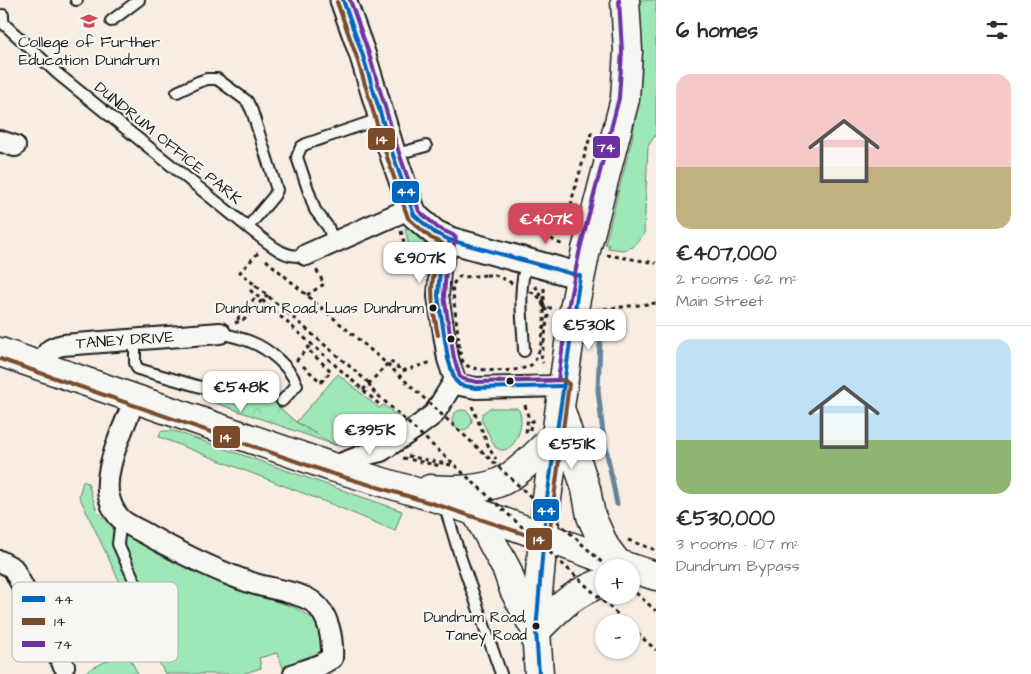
<!DOCTYPE html>
<html lang="en">
<head>
<meta charset="utf-8">
<style>
  :root { --surface:#fff; --page:#f7f7f7; --text:#2b2b33; --muted:#7c7c81; --line:#e1e1e2; --accent:#d1495b }
  body { margin:0; font-family:"Architects Daughter",sans-serif; background:var(--page); color:var(--text); height:100vh; display:flex; flex-direction:column; font-size:19px; white-space:nowrap }
  * { box-sizing:border-box; margin:0 }
  p { font-size:16px; color:var(--muted) }
  .icon { flex:none; width:28px; height:28px; fill:none; stroke:currentColor; stroke-width:2; stroke-linecap:round; stroke-linejoin:round }
  .map { position:relative; flex:1; overflow:hidden }
  .side { display:flex; flex-direction:column; background:var(--surface); width:375px }
  .side>* { flex:none }
  .fabs { position:absolute; left:595px; top:559px; display:grid; gap:10px }
  .fabs a { display:grid; place-items:center; width:45px; height:45px; border-radius:50%; background:var(--surface); box-shadow:0 1px 4px #0004; font-size:25px }
  .price { position:absolute; translate:-50% -42px; padding:0 11px; border-radius:10px; background:#fff; color:#222; font-size:16px; line-height:32px; filter:drop-shadow(0 1px 2px #0008) }
  .price::after { content:''; position:absolute; left:50%; top:30px; width:15px; height:11px; margin-left:-8px; background:inherit; clip-path:polygon(0 0,100% 0,50% 100%) }
  .price.active { background:var(--accent); color:#fff }
  ul { padding:0; list-style:none }
  li { display:grid; align-content:center; gap:10px; height:265px; padding:0 20px }
  li+li { border-top:1px solid var(--line) }
  li span { display:grid; place-items:center; height:155px; border-radius:15px; color:#555 }
  li>.icon { margin-inline-start:auto }
  span .icon { width:90px; height:90px; fill:#fffc; stroke-width:1 }
  li b { font-size:21px }
  h2 { display:flex; justify-content:space-between; align-items:center; height:60px; padding:0 20px; font-size:21px }
  main { display:flex; flex:1; min-height:0 }
  .map>svg:first-child { display:block }
  .green { fill:#9ee7b6; stroke:#5d8269 }
  .forest { fill:url(#forest-crowns); stroke:#5d8269 }
  .lines { fill:none; stroke-linecap:round; stroke-linejoin:round }
  .stream { stroke:#65839c; stroke-width:5 }
  .service-casing { stroke:#1c1c1c; stroke-width:14 }
  .minor-casing { stroke:#1c1c1c; stroke-width:24 }
  .tertiary-casing { stroke:#1c1c1c; stroke-width:29 }
  .secondary-casing { stroke:#1c1c1c; stroke-width:31 }
  .path { stroke:#1c1c1c; stroke-width:3; stroke-dasharray:4 4; stroke-linecap:butt }
  .service { stroke:#f6f6f2; stroke-width:10 }
  .minor { stroke:#f6f6f2; stroke-width:20 }
  .tertiary { stroke:#f6f6f2; stroke-width:25 }
  .secondary { stroke:#f6f6f2; stroke-width:28 }
  .path-bridge { stroke:#1c1c1c; stroke-width:3; stroke-dasharray:4 4; stroke-linecap:butt }
  .bus-1-casing { stroke:#f6f6f2; stroke-width:8 }
  .bus-2-casing { stroke:#f6f6f2; stroke-width:8 }
  .bus-3-casing { stroke:#f6f6f2; stroke-width:8 }
  .bus-1 { stroke:#0065bd; stroke-width:4 }
  .bus-2 { stroke:#7a4b2a; stroke-width:4 }
  .bus-3 { stroke:#6c30a1; stroke-width:4 }
  .bus-dot { fill:#1c1c1c; stroke:#f6f6f2; stroke-width:2 }
  .labels { text-anchor:middle; dominant-baseline:central; stroke-width:4; stroke-linejoin:round; paint-order:stroke }
  .bus-label { font-size:15px; fill:#1c1c1c; stroke:#f6f6f2; text-anchor:end }
  .poi-label { font-size:16px; fill:#1c1c1c; stroke:#f6f6f2 }
  .street-label { font-size:16px; fill:#1c1c1c; stroke:#f6f6f2 }
  .key { fill:#f6f6f2; stroke:#b5b5b2; stroke-width:1 }
  .key-label { font-size:14px; fill:#1c1c1c }
  .line-badge { stroke:#f6f6f2; stroke-width:2 }
  .badge-label { font-size:14px; text-anchor:middle; font-weight:bold; fill:#fff }
</style>
</head>
<body>
<main>
<div class="map">
<svg width="656" height="674" viewBox="0 0 656 674">
  <defs>
    <pattern id="forest-crowns" width="20" height="18" patternUnits="userSpaceOnUse" patternTransform="scale(1.25)"><rect width="20" height="18" fill="#9ee7b6"/><path d="M2 6a3 3 0 1 1 6 0M12 15a3 3 0 1 1 6 0" fill="none" stroke="#88c69c"/></pattern>
  </defs>
  <rect width="100%" height="100%" fill="#f7ede3"/>
  <filter id="ink" filterUnits="userSpaceOnUse"><feTurbulence type="fractalNoise" baseFrequency=".02" numOctaves="2"/><feDisplacementMap in="SourceGraphic" scale="10" xChannelSelector="R" yChannelSelector="G"/><feConvolveMatrix kernelMatrix="1 2 1 2 8 2 1 2 1" color-interpolation-filters="sRGB"/></filter>
  <g filter="url(#ink)">
    <g class="green">
      <polygon points="637,0 656,0 656,134 648,146 644,234 633,247 623,250 608,248 609,245 605,244 632,139 640,93 641,39"/>
      <polygon points="409,228 418,238 431,248 429,264 413,262 405,229"/>
      <path d="M338 374 379 408 384 405 402 420C384 435 360 450 335 445L296 422Z"/>
      <path d="M490 408H517C527 417 517 451 502 450 500 450 497 448 495 447L481 419 483 413Z"/>
      <circle cx="462" cy="420" r="10"/>
      <polygon points="161,431 174,431 402,511 395,531 336,506 159,437"/>
      <polygon points="83,481 88,483 97,512 119,530 176,563 231,588 294,607 317,621 323,639 325,653 317,659 283,668 277,653 259,658 261,668 242,674 165,674 142,629 79,496"/>
      <polygon points="126,651 138,674 81,674"/>
    </g>
    <path class="forest" d="M262 392 296 422 335 445 210 401C230 403 244 400 262 392Z"/>
    <g class="lines">
      <polyline class="stream" points="608,320 600,341 598,390 603,433 617,504"/>
      <g class="service-casing">
        <g id="service">
          <polyline points="76,0 77,0"/>
          <path d="M3 15V19L4 24 58 74 255 233C271 245 286 260 306 255"/>
          <polyline points="111,21 139,0"/>
          <polyline points="177,92 198,82 207,79 217,79 247,101 252,111 277,190 274,196 248,227"/>
          <polyline points="393,155 426,146"/>
          <polyline points="334,243 328,227 315,210 297,157 301,147 306,144 382,118"/>
          <path d="M220 333C231 336 242 338 251 342 269 349 290 367 297 385L282 401"/>
          <polyline points="135,340 135,363 138,369 211,390 237,392"/>
          <path d="M524 351C523 321 517 290 527 262"/>
          <polyline points="444,504 460,556 501,674"/>
          <polyline points="121,519 118,544 159,636 158,646 153,650"/>
        </g>
      </g>
      <g class="minor-casing">
        <g id="minor">
          <polyline points="0,141 15,146"/>
          <polyline points="450,240 440,269 438,296 448,359 455,380 460,385 476,388 563,386"/>
          <polyline points="306,255 411,208"/>
          <path d="M41 366C47 353 47 348 63 345L220 333"/>
          <path d="M135 399C125 424 102 471 109 497 111 505 115 514 122 520 129 526 140 530 148 535 182 554 218 572 255 584 272 589 299 592 313 602 329 614 333 639 332 658L320 665 294 674"/>
          <polyline points="332,467 364,455 381,451 417,427 434,414 455,380"/>
          <polyline points="0,561 13,568 64,666"/>
        </g>
      </g>
      <g class="tertiary-casing">
        <polyline id="tertiary" points="343,0 362,53 393,155 414,215 435,233 450,240 580,276"/>
      </g>
      <g class="secondary-casing">
        <g id="secondary">
          <polyline points="0,352 332,467 443,500 630,568"/>
          <polyline points="562,414 586,489 591,516 605,547 618,564"/>
          <path d="M430 489C454 491 485 491 506 479 525 468 540 450 556 435"/>
          <polyline points="476,512 507,570 514,590 536,631"/>
          <polyline points="631,568 656,576"/>
          <path d="M536 631C559 608 572 593 604 582"/>
          <polyline points="539,674 536,631 538,593 547,498 574,309 586,250 625,99 628,51 625,0"/>
        </g>
      </g>
      <g class="path">
        <path d="M535 211C543 226 546 241 565 245"/>
        <polyline points="573,213 571,207 572,199 592,130"/>
        <polyline points="401,231 410,265 423,266"/>
        <polyline points="258,253 240,272 369,383"/>
        <polyline points="607,255 656,263"/>
        <polyline points="266,260 387,364"/>
        <path d="M486 275H495L535 294C539 297 542 301 543 306 547 317 541 358 531 365 520 373 477 372 466 365 462 362 461 357 460 352L452 285 460 276 465 277Z"/>
        <polyline points="535,286 539,291 548,316 541,360 543,363"/>
        <polyline points="544,288 544,308 553,308"/>
        <polyline points="268,295 262,300 380,405"/>
        <polyline points="307,295 324,284 316,269"/>
        <polyline points="596,310 656,303"/>
        <polyline points="238,320 239,315 255,298"/>
        <polyline points="235,323 245,319 262,300 251,291 257,285"/>
        <polyline points="298,361 297,360 312,343"/>
        <polyline points="303,366 321,382 331,371 307,349"/>
        <polyline points="363,390 390,361 402,371 432,362"/>
        <polyline points="525,405 528,416 526,433"/>
        <polyline points="472,406 490,450 496,459"/>
        <polyline points="530,430 531,422 536,419"/>
        <polyline points="408,456 456,466"/>
        <polyline points="403,458 441,466"/>
        <polyline points="628,540 656,550"/>
        <polyline points="636,593 656,611"/>
        <polyline points="631,628 656,650"/>
      </g>
      <use href="#service" class="service"/>
      <use href="#minor" class="minor"/>
      <use href="#tertiary" class="tertiary"/>
      <use href="#secondary" class="secondary"/>
      <g class="path-bridge">
        <polyline points="387,364 608,568"/>
        <polyline points="369,383 371,389 381,398 626,622"/>
      </g>
      <g class="bus-1-casing">
        <g id="bus-1">
          <polyline points="343,0 362,53 393,155 414,215 435,233 450,240 580,276 547,498 536,631 539,674"/>
          <polyline points="450,240 440,269 438,296 448,359 455,380 460,385 476,388 563,386"/>
        </g>
      </g>
      <g class="bus-2-casing">
        <g id="bus-2">
          <path d="M337 2 356 55 387 157 408 218 431 238 442 243C429 280 430 297 438 335"/>
          <polyline points="0,359 330,473 441,506 545,541 549,536 569,384 563,380 497,382"/>
        </g>
      </g>
      <g class="bus-3-casing">
        <polyline id="bus-3" points="350,0 368,51 399,153 419,211 438,228 453,235 456,238 446,270 444,296 454,358 460,377 463,379 477,382 558,380 568,308 580,249 619,98 622,51 619,0"/>
      </g>
      <use href="#bus-1" class="bus-1"/>
      <use href="#bus-2" class="bus-2"/>
      <use href="#bus-3" class="bus-3"/>
    </g>
  </g>
  <defs>
    <g id="university-bare" transform="scale(1.35)"><path d="M0-5L7-2L0 1L-7-2ZM-4 1L0 2.5L4 1V4Q0 6-4 4Z" fill="#d1495b" stroke="#f6f6f2" stroke-width="2.5" paint-order="stroke"/></g>
  </defs>
  <g fill-rule="evenodd">
    <use href="#university-bare" x="89" y="21"/>
  </g>
  <g class="bus-dot">
    <circle cx="433" cy="308" r="4.5"/>
    <circle cx="451" cy="339" r="4.5"/>
    <circle cx="510" cy="381" r="4.5"/>
    <circle cx="536" cy="626" r="4.5"/>
  </g>
  <g class="labels">
    <g class="bus-label">
      <text x="424" y="308">Dundrum Road, Luas Dundrum</text>
      <text x="527" y="617">Dundrum Road,<tspan x="527" dy="18">Taney Road</tspan></text>
    </g>
    <g class="poi-label">
      <text x="89" y="42">College of Further<tspan x="89" dy="18">Education Dundrum</tspan></text>
    </g>
    <g class="street-label">
      <text transform="translate(168 143) rotate(39)">DUNDRUM OFFICE PARK</text>
      <text transform="translate(125 340) rotate(-4)">TANEY DRIVE</text>
    </g>
  </g>
  <rect x="12" y="582" width="166" height="80" rx="8" class="key"/>
  <rect x="22" y="596" width="23" height="6" fill="#0065bd"/>
  <rect x="22" y="618" width="23" height="7" fill="#7a4b2a"/>
  <rect x="22" y="641" width="23" height="6" fill="#6c30a1"/>
  <g class="key-label">
    <text x="54" y="604">44</text>
    <text x="54" y="626">14</text>
    <text x="54" y="649">74</text>
  </g>
  <g class="line-badge">
    <rect x="367" y="127" width="29" height="24" rx="5" fill="#7a4b2a"/>
    <rect x="592" y="135" width="29" height="24" rx="5" fill="#6c30a1"/>
    <rect x="391" y="180" width="29" height="24" rx="5" fill="#0065bd"/>
    <rect x="212" y="425" width="29" height="24" rx="5" fill="#7a4b2a"/>
    <rect x="532" y="498" width="28" height="24" rx="5" fill="#0065bd"/>
    <rect x="525" y="527" width="28" height="24" rx="5" fill="#7a4b2a"/>
  </g>
  <g class="badge-label">
    <text x="382" y="144">14</text>
    <text x="606" y="152">74</text>
    <text x="406" y="196">44</text>
    <text x="226" y="442">14</text>
    <text x="546" y="515">44</text>
    <text x="539" y="544">14</text>
  </g>
</svg>
<div class="fabs">
<a>+</a>
<a>−</a>
</div>
<b class="price active" style="left:546px;top:245px">€407K</b>
<b class="price" style="left:420px;top:284px">€907K</b>
<b class="price" style="left:589px;top:351px">€530K</b>
<b class="price" style="left:241px;top:413px">€548K</b>
<b class="price" style="left:370px;top:456px">€395K</b>
<b class="price" style="left:572px;top:470px">€551K</b>
</div>
<section class="side">
<h2>6 homes<svg class="icon" aria-label="filters" viewBox="0 0 24 24"><path d="M4 7h16M4 17h16"/><circle cx="9" cy="7" r="2"/><circle cx="15" cy="17" r="2"/></svg></h2>
<ul>
<li><span style="background:linear-gradient(#f6c9c9 60%,#c2b280 0)"><svg class="icon" aria-label="home" viewBox="0 0 24 24"><path d="M3 11l9-7 9 7M6 9v11h12V9"/></svg></span><div><b>€407,000</b><p>2 rooms · 62 m²</p><p>Main Street</p></div></li>
<li><span style="background:linear-gradient(#bfe0f5 65%,#8fb573 0)"><svg class="icon" aria-label="home" viewBox="0 0 24 24"><path d="M3 11l9-7 9 7M6 9v11h12V9"/></svg></span><div><b>€530,000</b><p>3 rooms · 107 m²</p><p>Dundrum Bypass</p></div></li>
</ul>
</section>
</main>
</body>
</html>
